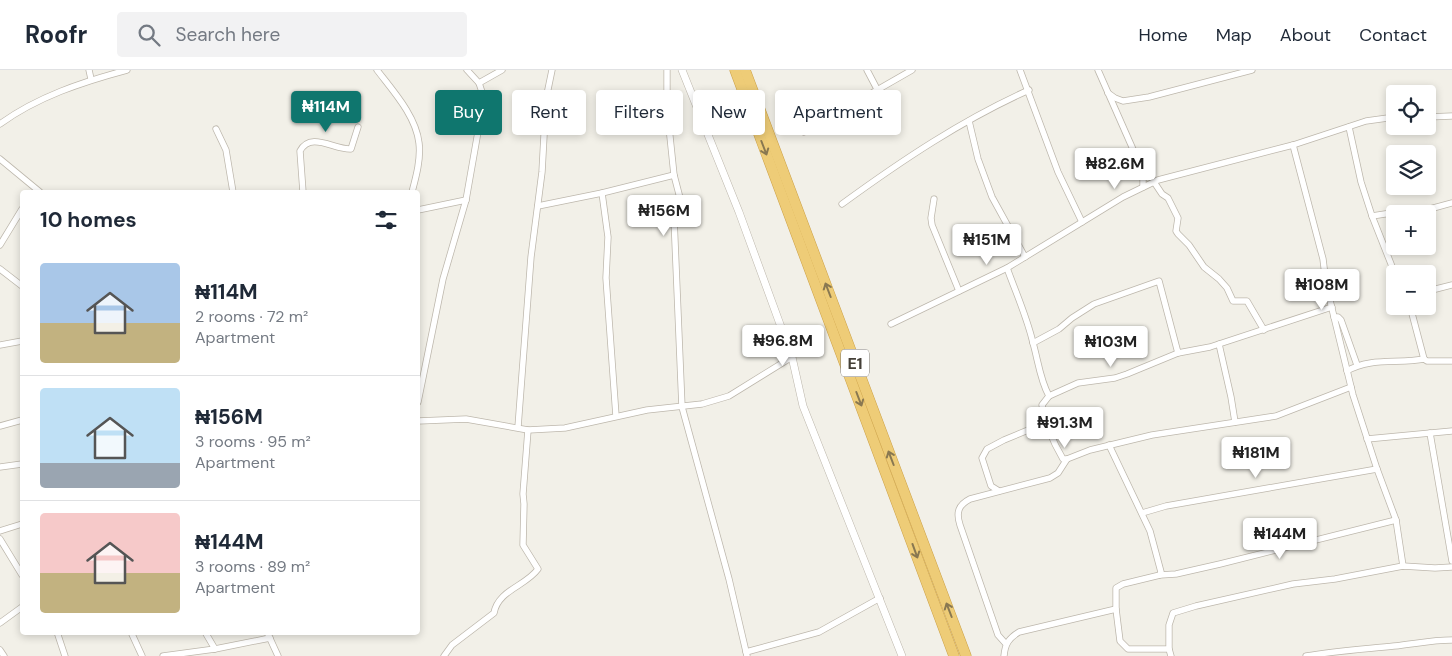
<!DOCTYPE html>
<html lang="en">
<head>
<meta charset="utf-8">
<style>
  :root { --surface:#fff; --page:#f2f2f3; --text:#1f2937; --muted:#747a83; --line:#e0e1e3; --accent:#0f766e }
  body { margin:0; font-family:"DM Sans",sans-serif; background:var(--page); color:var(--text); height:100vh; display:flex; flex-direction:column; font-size:19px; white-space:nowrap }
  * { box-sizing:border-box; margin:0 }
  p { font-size:16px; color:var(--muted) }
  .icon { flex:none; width:28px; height:28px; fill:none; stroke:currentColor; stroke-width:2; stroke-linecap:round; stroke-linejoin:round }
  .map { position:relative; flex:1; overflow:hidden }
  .drawer { position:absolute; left:20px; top:120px; width:400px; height:445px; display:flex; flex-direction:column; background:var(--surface); border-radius:5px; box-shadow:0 2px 8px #0003 }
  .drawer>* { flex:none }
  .top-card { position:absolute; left:435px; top:20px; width:475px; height:45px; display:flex; gap:10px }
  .controls { position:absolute; left:1386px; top:15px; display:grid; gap:10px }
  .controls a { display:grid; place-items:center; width:50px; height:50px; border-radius:5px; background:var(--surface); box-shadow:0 2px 8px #0003; font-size:25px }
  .price { position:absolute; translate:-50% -42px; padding:0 11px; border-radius:5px; background:#fff; color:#222; font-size:16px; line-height:32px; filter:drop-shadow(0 1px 2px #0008) }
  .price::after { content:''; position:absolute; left:50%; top:30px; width:15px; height:11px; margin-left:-8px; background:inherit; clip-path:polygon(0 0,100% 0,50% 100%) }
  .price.on { background:var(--accent); color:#fff }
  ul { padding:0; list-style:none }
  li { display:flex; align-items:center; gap:15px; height:125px; padding:0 20px }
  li+li { border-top:1px solid var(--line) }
  li span { display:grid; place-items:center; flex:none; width:140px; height:100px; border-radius:5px; color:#555 }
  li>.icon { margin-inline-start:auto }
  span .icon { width:60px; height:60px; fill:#fffc; stroke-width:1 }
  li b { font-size:21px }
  h2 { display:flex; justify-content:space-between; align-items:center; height:60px; padding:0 20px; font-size:21px }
  .pill { padding:0 18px; border-radius:5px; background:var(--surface); box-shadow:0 2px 8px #0003; font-size:18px; line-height:45px }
  .pill.on { background:var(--accent); color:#fff }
  header { display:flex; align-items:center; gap:30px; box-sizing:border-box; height:70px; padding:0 25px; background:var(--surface); border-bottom:1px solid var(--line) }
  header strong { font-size:24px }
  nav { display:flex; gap:28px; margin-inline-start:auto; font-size:18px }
  .search { width:350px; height:45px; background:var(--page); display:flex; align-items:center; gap:12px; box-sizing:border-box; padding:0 18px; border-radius:5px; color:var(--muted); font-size:19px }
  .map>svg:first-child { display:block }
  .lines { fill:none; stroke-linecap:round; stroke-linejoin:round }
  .minor-casing { stroke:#bdb7ac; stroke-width:7 }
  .tertiary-casing { stroke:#bdb7ac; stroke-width:8 }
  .motorway-casing { stroke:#cca148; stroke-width:11 }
  .minor { stroke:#fff; stroke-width:5.5 }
  .tertiary { stroke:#fff; stroke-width:7 }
  .motorway { stroke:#ec7; stroke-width:10 }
  .oneway { stroke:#897851 }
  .labels { text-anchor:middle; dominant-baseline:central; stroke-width:5; stroke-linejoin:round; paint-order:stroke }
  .shield { fill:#fff; stroke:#7d7974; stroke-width:1 }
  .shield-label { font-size:16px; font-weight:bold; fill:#454038 }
</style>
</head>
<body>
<header>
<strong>Roofr</strong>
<div class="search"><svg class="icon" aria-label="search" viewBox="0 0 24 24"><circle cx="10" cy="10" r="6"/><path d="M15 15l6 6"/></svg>Search here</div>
<nav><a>Home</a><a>Map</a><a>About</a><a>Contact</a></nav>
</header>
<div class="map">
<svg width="1452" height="586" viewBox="0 0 1452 586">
  <rect width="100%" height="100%" fill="#f2f0e8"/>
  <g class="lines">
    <g class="minor-casing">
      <g id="minor">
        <polyline points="89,0 91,9"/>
        <path d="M377 0C393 21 416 46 419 73 421 89 416 107 412 122"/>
        <polyline points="667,0 667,38 674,105 680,128 674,148 682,337 729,509 747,586"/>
        <polyline points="867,0 877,19"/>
        <polyline points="1020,0 1058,102 1082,152"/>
        <polyline points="1098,0 1143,102 1143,117"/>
        <polyline points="479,13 502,0"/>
        <polyline points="1108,23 1115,28 1123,31 1149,27 1252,0"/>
        <polyline points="1428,47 1452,46"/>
        <polyline points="969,51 978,89 992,127 1025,187"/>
        <path d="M0 54C37 27 82 12 127 0"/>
        <polyline points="1349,57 1361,112 1372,146 1395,204"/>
        <polyline points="216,59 226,80 233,122"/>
        <polyline points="804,62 912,0"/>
        <polyline points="1293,75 1323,189 1326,214 1353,325 1377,399 1396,450 1403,496"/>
        <polyline points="0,89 40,122"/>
        <polyline points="1154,112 1162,124 1168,128 1178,148 1176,161 1178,164 1189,175 1204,197 1219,209 1227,218 1233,231 1247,231 1264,260"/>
        <path d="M303 122 300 81C311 61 334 80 351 79L358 57"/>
        <polyline points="602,123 608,167 606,208 616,346"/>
        <polyline points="934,129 931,148 932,155 959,221"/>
        <path d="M842 134C901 91 962 50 1029 20"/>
        <polyline points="538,136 602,123 674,105"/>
        <polyline points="418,140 466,130"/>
        <polyline points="1372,146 1404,141 1426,140 1452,133"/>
        <polyline points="0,175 22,139"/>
        <path d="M1007 198C1016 223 1027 247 1033 273 1038 290 1040 310 1049 326L1042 335C1045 353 1053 372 1063 389H1067"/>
        <polyline points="0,199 22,216"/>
        <polyline points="1428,221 1452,215"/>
        <polyline points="1410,236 1424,289"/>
        <polyline points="1334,247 1338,247 1341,250 1357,295"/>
        <polyline points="891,254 1007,198 1123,127 1158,110 1293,75 1366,51 1395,47"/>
        <polyline points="1033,273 1059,259 1072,248 1094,234 1159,211 1178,283 1210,277 1219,274 1231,327 1235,352"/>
        <polyline points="1219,274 1332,237"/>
        <polyline points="0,275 22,271"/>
        <path d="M1347 301C1370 287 1399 294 1424 289L1427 291H1452"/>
        <polyline points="1049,326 1078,313 1115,308 1127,304 1178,283"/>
        <polyline points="418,332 443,209 466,130 482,39 482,22 479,13 467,0"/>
        <polyline points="418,351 466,349 528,360 565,358 647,340 702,334 729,326 792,287"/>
        <polyline points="0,356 22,350"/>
        <polyline points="518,357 531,187 542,102 546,29 552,0"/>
        <polyline points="1430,363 1452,491"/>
        <polyline points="1367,369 1452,361"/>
        <polyline points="1109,375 1150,461 1161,502 1160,505"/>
        <polyline points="0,397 22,394"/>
        <polyline points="999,421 991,416 982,388 987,379 1004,370 1033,358 1040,354 1044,347"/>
        <polyline points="1142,443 1166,436 1377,399"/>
        <polyline points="0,461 22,454"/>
        <polyline points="0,469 22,505"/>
        <polyline points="1116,539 1116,518 1123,514 1160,505 1176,504 1220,494 1396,450"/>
        <polyline points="0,553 22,537"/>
        <polyline points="57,562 65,586"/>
        <polyline points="131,562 142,586"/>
        <polyline points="205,562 215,579"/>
        <polyline points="267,562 278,586"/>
        <path d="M1006 574 998 565 960 455C956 443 958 435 970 429L1050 408 1058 403 1067 389 1090 380 1152 365 1276 346 1351 317"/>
        <polyline points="1169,579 1169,555 1173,543 1196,536 1293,514 1335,509 1403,496 1435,498 1452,497"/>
        <polyline points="0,580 4,586"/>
        <polyline points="746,582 819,562 880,528"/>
        <polyline points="163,586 215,579 270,568"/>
        <path d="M444 586 452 575 494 543C498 520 526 516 538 499L523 475 524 434 523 424 528 360"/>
        <path d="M1004 586C1005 574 1009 568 1019 562L1116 539 1120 571 1128 579H1169L1171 586"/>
        <path d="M1306 586C1335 581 1365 579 1394 576 1414 574 1432 570 1452 570"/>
      </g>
    </g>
    <g class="tertiary-casing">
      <polyline id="tertiary" points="682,0 739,142 792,287 803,336 902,586"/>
    </g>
    <g class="motorway-casing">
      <g id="motorway">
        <polyline points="735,0 954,586"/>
        <polyline points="745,0 966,586"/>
      </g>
    </g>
    <use href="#minor" class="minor"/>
    <use href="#tertiary" class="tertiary"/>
    <use href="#motorway" class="motorway"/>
  </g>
  <defs><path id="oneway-shaft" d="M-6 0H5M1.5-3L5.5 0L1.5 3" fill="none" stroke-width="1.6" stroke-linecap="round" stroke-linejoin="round" transform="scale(1.25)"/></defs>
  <g class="oneway">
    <use href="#oneway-shaft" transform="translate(764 78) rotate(69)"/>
    <use href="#oneway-shaft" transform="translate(828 220) rotate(-111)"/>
    <use href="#oneway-shaft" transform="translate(859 329) rotate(69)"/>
    <use href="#oneway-shaft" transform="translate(891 388) rotate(-111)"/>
    <use href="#oneway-shaft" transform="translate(915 481) rotate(70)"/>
    <use href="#oneway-shaft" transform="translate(949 540) rotate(-111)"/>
  </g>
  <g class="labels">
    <rect class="shield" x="841" y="279.5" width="28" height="27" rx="4"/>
    <g class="shield-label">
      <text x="855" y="293">E1</text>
    </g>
  </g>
</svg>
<div class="controls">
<a><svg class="icon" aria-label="locate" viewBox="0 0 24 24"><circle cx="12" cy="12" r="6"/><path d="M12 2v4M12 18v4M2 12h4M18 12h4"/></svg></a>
<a><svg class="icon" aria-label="layers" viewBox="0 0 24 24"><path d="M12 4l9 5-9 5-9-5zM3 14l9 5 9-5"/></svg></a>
<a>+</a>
<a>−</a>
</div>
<b class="price on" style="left:326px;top:63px">₦114M</b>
<b class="price" style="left:1115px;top:120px">₦82.6M</b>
<b class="price" style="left:664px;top:167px">₦156M</b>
<b class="price" style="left:987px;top:196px">₦151M</b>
<b class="price" style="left:1322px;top:241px">₦108M</b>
<b class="price" style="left:783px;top:297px">₦96.8M</b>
<b class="price" style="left:1111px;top:298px">₦103M</b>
<b class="price" style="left:1065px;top:379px">₦91.3M</b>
<b class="price" style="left:1256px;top:409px">₦181M</b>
<b class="price" style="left:1280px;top:490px">₦144M</b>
<div class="top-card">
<a class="pill on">Buy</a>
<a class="pill">Rent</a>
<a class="pill">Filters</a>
<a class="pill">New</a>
<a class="pill">Apartment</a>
</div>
<section class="drawer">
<h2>10 homes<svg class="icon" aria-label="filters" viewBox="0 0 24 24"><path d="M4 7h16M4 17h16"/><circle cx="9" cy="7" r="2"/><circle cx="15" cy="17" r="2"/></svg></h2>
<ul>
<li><span style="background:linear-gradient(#a9c7e8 60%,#c2b280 0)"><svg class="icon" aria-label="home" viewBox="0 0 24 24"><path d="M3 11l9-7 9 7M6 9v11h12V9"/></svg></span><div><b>₦114M</b><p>2 rooms · 72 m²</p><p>Apartment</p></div></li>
<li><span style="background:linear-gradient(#bfe0f5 75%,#9aa5b1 0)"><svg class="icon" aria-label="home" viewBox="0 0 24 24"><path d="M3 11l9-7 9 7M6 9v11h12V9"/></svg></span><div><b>₦156M</b><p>3 rooms · 95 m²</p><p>Apartment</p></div></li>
<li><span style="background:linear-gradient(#f6c9c9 60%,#c2b280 0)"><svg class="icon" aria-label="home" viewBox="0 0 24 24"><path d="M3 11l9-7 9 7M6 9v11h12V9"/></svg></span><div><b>₦144M</b><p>3 rooms · 89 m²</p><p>Apartment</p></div></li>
</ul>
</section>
</div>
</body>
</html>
